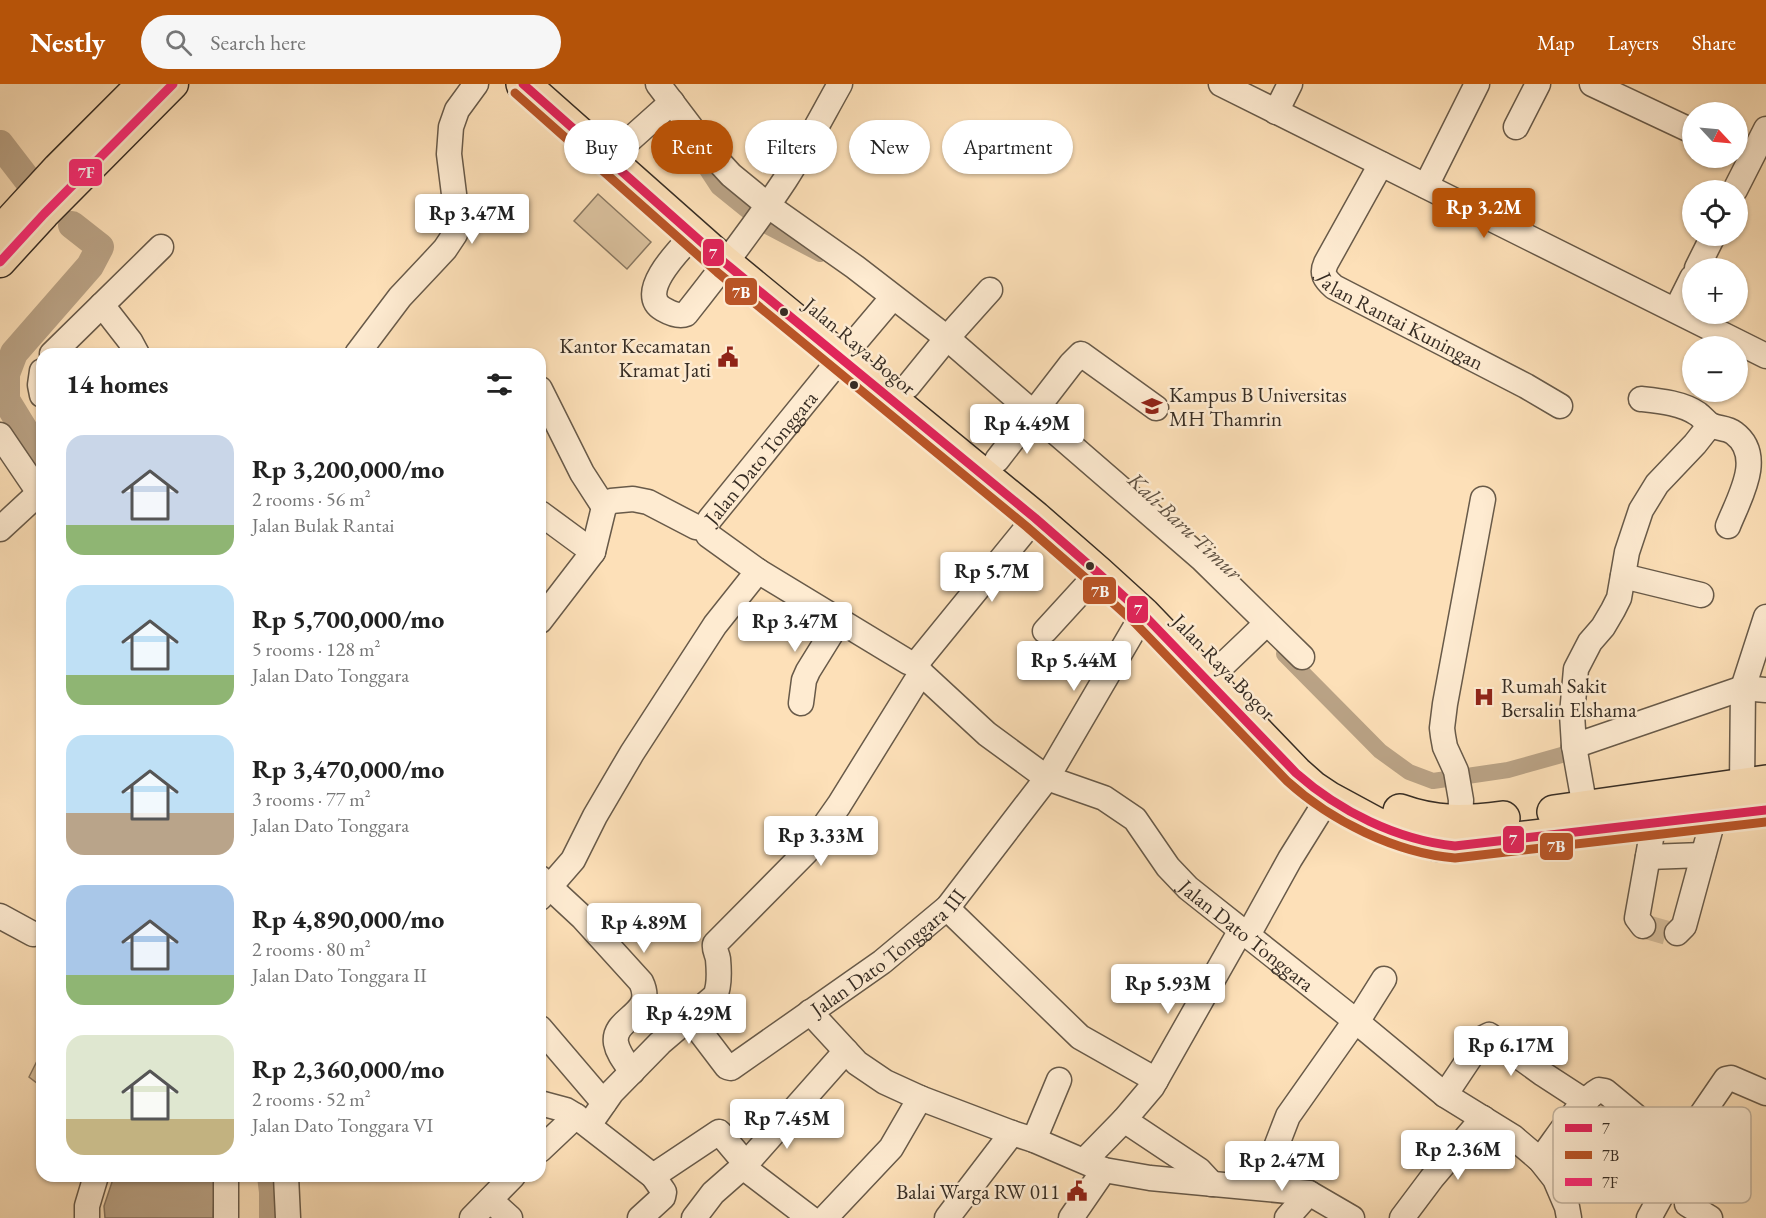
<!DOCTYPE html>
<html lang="en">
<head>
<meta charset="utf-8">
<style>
  :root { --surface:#fff; --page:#f6f6f6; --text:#222; --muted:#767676; --accent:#b45309 }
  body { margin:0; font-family:"EB Garamond",serif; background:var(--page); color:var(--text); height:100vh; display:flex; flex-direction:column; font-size:22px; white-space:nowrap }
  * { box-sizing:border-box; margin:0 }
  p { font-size:20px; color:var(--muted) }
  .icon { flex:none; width:33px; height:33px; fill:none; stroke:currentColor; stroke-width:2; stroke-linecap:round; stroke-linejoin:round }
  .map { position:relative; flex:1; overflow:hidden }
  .side { position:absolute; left:36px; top:264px; width:510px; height:834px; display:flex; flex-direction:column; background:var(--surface); border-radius:18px; box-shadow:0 2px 4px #0004 }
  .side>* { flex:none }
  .banner { position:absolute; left:564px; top:36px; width:570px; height:54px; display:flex; gap:12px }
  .needle { width:39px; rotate:116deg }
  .buttons { position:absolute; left:1682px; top:18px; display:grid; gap:12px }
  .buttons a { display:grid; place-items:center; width:66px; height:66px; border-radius:50%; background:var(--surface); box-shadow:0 2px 4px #0004; font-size:30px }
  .price { position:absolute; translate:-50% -51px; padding:0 14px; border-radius:6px; background:#fff; color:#222; font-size:20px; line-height:39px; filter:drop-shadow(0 2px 3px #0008) }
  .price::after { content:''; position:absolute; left:50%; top:36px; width:18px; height:14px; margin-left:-9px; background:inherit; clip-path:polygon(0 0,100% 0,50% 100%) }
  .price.active { background:var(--accent); color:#fff }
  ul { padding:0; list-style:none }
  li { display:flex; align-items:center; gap:18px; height:150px; padding:0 30px }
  li span { display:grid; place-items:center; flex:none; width:168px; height:120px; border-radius:18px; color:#555 }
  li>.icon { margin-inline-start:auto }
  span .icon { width:72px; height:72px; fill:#fffc; stroke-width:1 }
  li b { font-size:26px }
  h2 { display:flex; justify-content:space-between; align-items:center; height:72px; padding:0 30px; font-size:26px }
  .chip { padding:0 21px; border-radius:27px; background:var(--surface); box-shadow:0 2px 4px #0004; font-size:21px; line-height:54px }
  .chip.active { background:var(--accent); color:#fff }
  header { display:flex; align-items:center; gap:36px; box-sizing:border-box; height:84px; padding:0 30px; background:var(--accent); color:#fff }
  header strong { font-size:28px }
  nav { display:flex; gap:33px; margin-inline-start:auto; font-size:21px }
  .search { width:420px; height:54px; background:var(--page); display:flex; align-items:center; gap:15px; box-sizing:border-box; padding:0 21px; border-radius:33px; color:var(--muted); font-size:22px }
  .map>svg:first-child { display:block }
  .grass { fill:url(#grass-tufts); stroke:#897862; stroke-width:1.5 }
  .pitch { fill:#dbc29f; stroke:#897862; stroke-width:1.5 }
  .water { fill:#baa386; stroke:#86745f; stroke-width:1.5 }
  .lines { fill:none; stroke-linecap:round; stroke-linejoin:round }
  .canal { stroke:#baa386; stroke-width:16 }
  .river { stroke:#baa386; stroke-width:28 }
  .minor-tunnel { stroke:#d5bc9a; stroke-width:24; stroke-dasharray:24 12; stroke-linecap:butt }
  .minor-casing { stroke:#685a49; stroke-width:27 }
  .major-casing { stroke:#372d24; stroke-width:33 }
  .highway-casing { stroke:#372d24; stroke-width:36 }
  .minor { stroke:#feebd1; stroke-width:24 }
  .major { stroke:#fde0b8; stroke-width:30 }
  .highway { stroke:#fde0b8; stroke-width:33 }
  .bus-1-casing { stroke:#feebd1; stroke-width:14 }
  .bus-2-casing { stroke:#feebd1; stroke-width:14 }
  .bus-3-casing { stroke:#feebd1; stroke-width:14 }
  .bus-1 { stroke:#e1245a; stroke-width:9 }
  .bus-2 { stroke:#ba5527; stroke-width:9 }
  .bus-3 { stroke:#fa2b75; stroke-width:9 }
  .bus-dot { fill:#372d24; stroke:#feebd1; stroke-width:2 }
  .labels { text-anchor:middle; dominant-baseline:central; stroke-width:5; stroke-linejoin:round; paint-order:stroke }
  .street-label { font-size:21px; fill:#372d24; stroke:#feebd1 }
  .poi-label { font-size:21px; fill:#372d24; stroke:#feebd1; text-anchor:end }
  .water-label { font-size:22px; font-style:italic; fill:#5e5041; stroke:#feebd1 }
  .key { fill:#feebd1; stroke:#c2b29d; stroke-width:1.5 }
  .key-label { font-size:16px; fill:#372d24 }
  .line-badge { stroke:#feebd1; stroke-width:2 }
  .badge-label { font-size:16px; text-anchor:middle; font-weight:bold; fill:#fff }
</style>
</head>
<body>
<header>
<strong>Nestly</strong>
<div class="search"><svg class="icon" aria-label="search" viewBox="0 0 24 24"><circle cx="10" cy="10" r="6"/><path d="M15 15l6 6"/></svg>Search here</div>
<nav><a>Map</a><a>Layers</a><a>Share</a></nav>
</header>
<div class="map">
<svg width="1766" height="1134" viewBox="0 0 1766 1134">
  <defs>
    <pattern id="grass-tufts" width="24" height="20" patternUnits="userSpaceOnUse" patternTransform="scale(1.5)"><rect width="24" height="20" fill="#dbc29f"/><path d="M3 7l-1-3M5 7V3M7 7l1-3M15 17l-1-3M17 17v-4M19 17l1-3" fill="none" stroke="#bda789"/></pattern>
  </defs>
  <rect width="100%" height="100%" fill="#fde0b8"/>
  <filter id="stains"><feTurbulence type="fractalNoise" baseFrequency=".00333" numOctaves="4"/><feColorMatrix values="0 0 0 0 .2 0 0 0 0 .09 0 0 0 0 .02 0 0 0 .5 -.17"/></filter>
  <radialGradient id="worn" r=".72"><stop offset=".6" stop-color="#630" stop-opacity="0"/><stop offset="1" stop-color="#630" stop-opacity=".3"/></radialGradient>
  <polygon class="grass" points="42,967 42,1003 29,993"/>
  <polygon class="pitch" points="598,110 651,158 627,185 574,137"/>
  <polygon class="water" points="114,1092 215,1092 213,1134 105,1134 104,1122"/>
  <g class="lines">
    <g class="canal">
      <polyline points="686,54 718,103 765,141 820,170"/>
      <polyline points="1284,570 1380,667 1409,688 1433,697 1508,686 1583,665"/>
    </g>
    <g class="river">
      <polyline points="0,60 30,99"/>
      <polyline points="42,368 25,347 6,316 6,290 14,269 90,182 100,163 72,141"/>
      <polyline points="271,1092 273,1108 273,1134"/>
    </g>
    <polyline class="minor-tunnel" points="1643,842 1671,850 1677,849"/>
    <g class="minor-casing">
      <g id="minor">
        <polyline points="658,0 708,66 731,91 770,123 855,183 947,254 1202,475 1302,573"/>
        <polyline points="1221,0 1766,272"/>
        <polyline points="1592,0 1692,47"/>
        <polyline points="1276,28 1290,0"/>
        <polyline points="1516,43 1538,0"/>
        <polyline points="625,60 672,18"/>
        <path id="s1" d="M1381 80 1326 179C1321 190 1325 195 1334 203L1526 302 1560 322"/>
        <polyline points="1426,102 1477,0"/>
        <polyline points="1735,106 1766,45"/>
        <path d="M694 150C681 164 635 209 663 225 670 229 679 233 686 230 720 187 754 143 785 96 805 65 822 32 840 0"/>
        <polyline points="1697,184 1713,152"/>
        <polyline points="102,221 130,257 137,270"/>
        <polyline points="1676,226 1692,194"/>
        <polyline points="855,258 893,213"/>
        <polyline points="52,270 161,163"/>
        <polyline points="357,270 400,213 432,179 445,165 455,150 457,134 449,70 451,43 457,26 476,0"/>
        <polyline points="42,287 40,301 42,311"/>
        <polyline points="908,302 947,254 990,206"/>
        <polyline points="540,305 582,389 604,423"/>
        <path d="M1641 315C1660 317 1682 319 1698 330 1702 333 1705 337 1709 340 1716 345 1726 343 1734 349 1765 372 1739 414 1728 442"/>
        <polyline points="1710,341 1695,360 1657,400 1641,426 1627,468 1619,514 1613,526 1603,543 1590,558 1576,585 1572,630 1574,662 1743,604 1766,606"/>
        <polyline points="0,351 42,413"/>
        <polyline points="997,376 1071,280 1081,270 1156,324"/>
        <polyline points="540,429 593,468"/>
        <path id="s2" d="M705 444 708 451 758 487 908 578 916 580 921 589 987 650 1047 694 1104 714 1135 735 1168 783 1188 804 1357 938 1445 1011 1513 1053 1540 1076 1555 1095 1567 1123 1569 1134"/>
        <path id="s3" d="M705 444 710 435 841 274"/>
        <polyline points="0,445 39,409"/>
        <polyline points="1623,492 1701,511"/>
        <polyline points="540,537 593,468 604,423 611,417 633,415 648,418 696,443 705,444"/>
        <polyline points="1045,547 1098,489"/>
        <polyline points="916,580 1035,434"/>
        <polyline points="1223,581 1266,540"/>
        <polyline points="801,619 804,596 808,587 839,537"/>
        <polyline points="1574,662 1585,724"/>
        <polyline points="1742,701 1743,604 1766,533"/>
        <polyline points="1460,739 1461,716 1456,687 1445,663 1443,652 1442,644 1445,620 1483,415"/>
        <polyline points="1648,773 1703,771"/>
        <path d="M540 794 582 833 641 898C657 931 612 933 616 959 618 970 626 979 632 988"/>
        <polyline points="540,814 573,776 595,732 632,669 715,541 758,487"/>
        <polyline points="948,823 954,831 1080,953 1156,996"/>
        <polyline points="0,832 33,850"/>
        <polyline points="1643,842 1637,834 1654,738"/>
        <polyline points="1677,849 1684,842 1714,732"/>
        <polyline points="1248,851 1290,775 1328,714"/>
        <polyline points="810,928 857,979 885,998 920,1014 1012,1049 1034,1056 1104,1086 1150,1094 1309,1109 1352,1134"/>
        <path id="s4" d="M689 933 727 983 731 984 882 878 948 823 1047 694 1143 530"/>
        <polyline points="1357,938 1384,895"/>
        <polyline points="540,944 604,1019"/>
        <polyline points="1445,1011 1483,954 1489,951 1543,990 1586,1018"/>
        <polyline points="540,1019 566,1026 576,1032"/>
        <polyline points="1124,1036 1199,1086 1212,1100"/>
        <path d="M589 1041 612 1008 660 959 715 912C720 902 719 886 718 875 717 869 714 866 715 860L806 768 839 721 921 589"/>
        <polyline points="1034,1056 1059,996"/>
        <polyline points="1678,1065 1726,995 1731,994 1766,1009"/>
        <polyline points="540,1066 576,1032 577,1033 653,1092 662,1105 664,1108 663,1113 640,1134"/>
        <polyline points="1085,1076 1124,1036 1152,1003 1241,846"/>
        <path d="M1540 1076C1555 1057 1579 1017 1599 1006L1605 1007 1645 1040 1684 1070 1649 1134"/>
        <polyline points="743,1083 810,1134"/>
        <polyline points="1673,1091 1691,1103 1687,1120 1710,1134"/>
        <polyline points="286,1092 288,1134"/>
        <polyline points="653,1092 719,1048 746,1080"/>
        <polyline points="1274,1105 1273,1089 1276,1063 1288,1032 1355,937"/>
        <polyline points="490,1116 510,1134"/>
        <polyline points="87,1134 87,1122 96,1092"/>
        <polyline points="226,1134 226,1092"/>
        <polyline points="472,1134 513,1092"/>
        <polyline points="694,1134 713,1109 746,1080 846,967"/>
        <polyline points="825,1134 891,1064 920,1014"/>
        <polyline points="947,1134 1012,1049"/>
        <polyline points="1071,1134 1104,1086"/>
        <polyline points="1287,1134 1309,1109"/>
        <polyline points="1402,1134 1432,1094 1483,1034"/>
      </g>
    </g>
    <g class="major-casing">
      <g id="major">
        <polyline points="0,147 58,84 142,0"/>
        <polyline points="0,178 44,130 173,0"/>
      </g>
    </g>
    <g class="highway-casing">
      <g id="highway">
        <polyline points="523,0 725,179 1035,434 1098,489 1143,530 1296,689 1313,704 1328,714 1376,740 1402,750 1436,760 1455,762 1766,726"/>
        <path d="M1400 727C1436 740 1465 739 1503 734"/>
        <polyline points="1554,728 1766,698"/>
      </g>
    </g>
    <use href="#minor" class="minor"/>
    <use href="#major" class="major"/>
    <use href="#highway" class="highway"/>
    <g class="bus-1-casing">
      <path id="bus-1" d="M523 0 725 179 1035 434 1098 489 1143 530 1296 689C1339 727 1397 756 1455 762L1766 726"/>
    </g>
    <g class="bus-2-casing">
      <path id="bus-2" d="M515 9 717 188 1027 443 1090 498 1135 539 1287 697C1331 737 1396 769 1455 774L1766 738"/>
    </g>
    <g class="bus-3-casing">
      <polyline id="bus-3" points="0,178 44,130 173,0"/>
    </g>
    <use href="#bus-1" class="bus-1"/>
    <use href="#bus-2" class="bus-2"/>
    <use href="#bus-3" class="bus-3"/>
  </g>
  <defs>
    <g id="civic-bare" transform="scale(1.62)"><path d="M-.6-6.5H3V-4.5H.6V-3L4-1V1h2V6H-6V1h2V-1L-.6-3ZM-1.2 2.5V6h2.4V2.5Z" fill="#8f2418" stroke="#feebd1" stroke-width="2.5" paint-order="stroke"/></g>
    <g id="university-bare" transform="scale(1.62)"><path d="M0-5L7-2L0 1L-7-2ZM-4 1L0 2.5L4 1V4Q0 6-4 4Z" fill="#8f2418" stroke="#feebd1" stroke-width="2.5" paint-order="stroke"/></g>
    <g id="hospital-bare" transform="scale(1.62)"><path d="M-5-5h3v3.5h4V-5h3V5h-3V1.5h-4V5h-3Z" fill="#8f2418" stroke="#feebd1" stroke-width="2.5" paint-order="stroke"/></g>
  </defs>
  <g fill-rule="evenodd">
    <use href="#civic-bare" x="728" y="273"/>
    <use href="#university-bare" x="1152" y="322"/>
    <use href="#hospital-bare" x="1484" y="613"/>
    <use href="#civic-bare" x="1077" y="1107"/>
  </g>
  <g class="bus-dot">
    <circle cx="784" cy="228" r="5"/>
    <circle cx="854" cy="301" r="5"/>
    <circle cx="1090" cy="482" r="5"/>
  </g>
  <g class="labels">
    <g class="street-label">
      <text stroke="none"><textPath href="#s1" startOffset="216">Jalan Rantai Kuningan</textPath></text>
      <text transform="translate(860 262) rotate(40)">Jalan Raya Bogor</text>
      <text stroke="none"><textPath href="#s3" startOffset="90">Jalan Dato Tonggara</textPath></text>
      <text transform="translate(1224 583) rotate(46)">Jalan Raya Bogor</text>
      <text stroke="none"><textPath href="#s2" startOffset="688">Jalan Dato Tonggara</textPath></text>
      <text stroke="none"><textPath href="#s4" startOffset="262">Jalan Dato Tonggara III</textPath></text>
    </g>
    <g class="poi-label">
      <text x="711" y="261">Kantor Kecamatan<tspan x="711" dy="24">Kramat Jati</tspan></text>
      <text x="1169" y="310" text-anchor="start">Kampus B Universitas<tspan x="1169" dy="24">MH Thamrin</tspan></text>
      <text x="1501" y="601" text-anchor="start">Rumah Sakit<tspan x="1501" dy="24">Bersalin Elshama</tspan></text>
      <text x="1060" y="1107">Balai Warga RW 011</text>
    </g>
    <g class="water-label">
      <text transform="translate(1185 442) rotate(43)">Kali Baru Timur</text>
    </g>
  </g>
  <rect x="1553" y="1023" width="198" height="96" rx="9" class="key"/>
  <rect x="1565" y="1040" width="27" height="8" fill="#e1245a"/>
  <rect x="1565" y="1067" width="27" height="8" fill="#ba5527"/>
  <rect x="1565" y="1094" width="27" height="8" fill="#fa2b75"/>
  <g class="key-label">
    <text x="1602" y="1050">7</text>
    <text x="1602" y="1077">7B</text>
    <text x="1602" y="1104">7F</text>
  </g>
  <g class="line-badge">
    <rect x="68" y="74" width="35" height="29" rx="6" fill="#fa2b75"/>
    <rect x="702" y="154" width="23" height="29" rx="6" fill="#e1245a"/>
    <rect x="724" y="193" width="34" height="29" rx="6" fill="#ba5527"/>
    <rect x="1082" y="492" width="35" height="29" rx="6" fill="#ba5527"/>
    <rect x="1126" y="511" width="23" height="29" rx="6" fill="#e1245a"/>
    <rect x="1502" y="741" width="23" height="29" rx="6" fill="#e1245a"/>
    <rect x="1539" y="748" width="35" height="29" rx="6" fill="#ba5527"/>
  </g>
  <g class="badge-label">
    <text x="86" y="94">7F</text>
    <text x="713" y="175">7</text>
    <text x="741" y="214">7B</text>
    <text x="1100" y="513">7B</text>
    <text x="1138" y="531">7</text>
    <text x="1513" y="761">7</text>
    <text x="1556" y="768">7B</text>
  </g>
  <rect width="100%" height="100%" filter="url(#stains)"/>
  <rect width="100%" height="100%" fill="url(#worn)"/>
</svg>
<div class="buttons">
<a><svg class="needle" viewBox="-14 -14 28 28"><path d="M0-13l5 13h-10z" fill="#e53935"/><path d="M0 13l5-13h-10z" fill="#767676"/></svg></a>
<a><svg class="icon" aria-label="locate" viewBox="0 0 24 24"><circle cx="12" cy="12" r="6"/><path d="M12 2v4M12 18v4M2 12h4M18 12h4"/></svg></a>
<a>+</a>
<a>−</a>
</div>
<b class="price active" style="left:1484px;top:155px">Rp 3.2M</b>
<b class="price" style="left:472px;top:161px">Rp 3.47M</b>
<b class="price" style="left:1027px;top:371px">Rp 4.49M</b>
<b class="price" style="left:992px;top:519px">Rp 5.7M</b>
<b class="price" style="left:795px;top:569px">Rp 3.47M</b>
<b class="price" style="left:1074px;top:608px">Rp 5.44M</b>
<b class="price" style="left:821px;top:783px">Rp 3.33M</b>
<b class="price" style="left:644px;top:870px">Rp 4.89M</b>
<b class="price" style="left:1168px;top:931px">Rp 5.93M</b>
<b class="price" style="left:689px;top:961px">Rp 4.29M</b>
<b class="price" style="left:1511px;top:993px">Rp 6.17M</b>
<b class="price" style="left:787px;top:1066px">Rp 7.45M</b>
<b class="price" style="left:1458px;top:1097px">Rp 2.36M</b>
<b class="price" style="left:1282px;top:1108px">Rp 2.47M</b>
<div class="banner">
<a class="chip">Buy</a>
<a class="chip active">Rent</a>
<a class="chip">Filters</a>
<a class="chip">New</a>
<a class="chip">Apartment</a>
</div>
<section class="side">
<h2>14 homes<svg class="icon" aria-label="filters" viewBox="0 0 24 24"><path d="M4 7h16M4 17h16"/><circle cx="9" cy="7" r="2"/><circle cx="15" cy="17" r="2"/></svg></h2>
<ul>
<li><span style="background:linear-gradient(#c9d6e8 75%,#8fb573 0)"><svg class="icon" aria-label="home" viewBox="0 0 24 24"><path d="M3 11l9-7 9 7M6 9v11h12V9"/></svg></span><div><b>Rp 3,200,000/mo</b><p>2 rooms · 56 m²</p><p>Jalan Bulak Rantai</p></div></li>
<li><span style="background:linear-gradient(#bfe0f5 75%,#8fb573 0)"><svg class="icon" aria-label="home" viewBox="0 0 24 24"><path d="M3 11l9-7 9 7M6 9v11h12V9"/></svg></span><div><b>Rp 5,700,000/mo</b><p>5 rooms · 128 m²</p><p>Jalan Dato Tonggara</p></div></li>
<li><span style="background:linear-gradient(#bfe0f5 65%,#b9a48a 0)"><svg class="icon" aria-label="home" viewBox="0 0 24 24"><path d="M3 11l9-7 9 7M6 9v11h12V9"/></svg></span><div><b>Rp 3,470,000/mo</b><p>3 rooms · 77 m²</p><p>Jalan Dato Tonggara</p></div></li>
<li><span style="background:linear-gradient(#a9c7e8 75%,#8fb573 0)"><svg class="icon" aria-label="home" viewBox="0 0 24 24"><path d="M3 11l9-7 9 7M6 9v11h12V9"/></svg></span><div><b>Rp 4,890,000/mo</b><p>2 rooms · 80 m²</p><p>Jalan Dato Tonggara II</p></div></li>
<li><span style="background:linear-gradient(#dfe7d0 70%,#c2b280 0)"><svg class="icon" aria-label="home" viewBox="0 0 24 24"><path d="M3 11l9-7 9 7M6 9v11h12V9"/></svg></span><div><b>Rp 2,360,000/mo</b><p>2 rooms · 52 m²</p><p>Jalan Dato Tonggara VI</p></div></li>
</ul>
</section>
</div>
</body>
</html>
